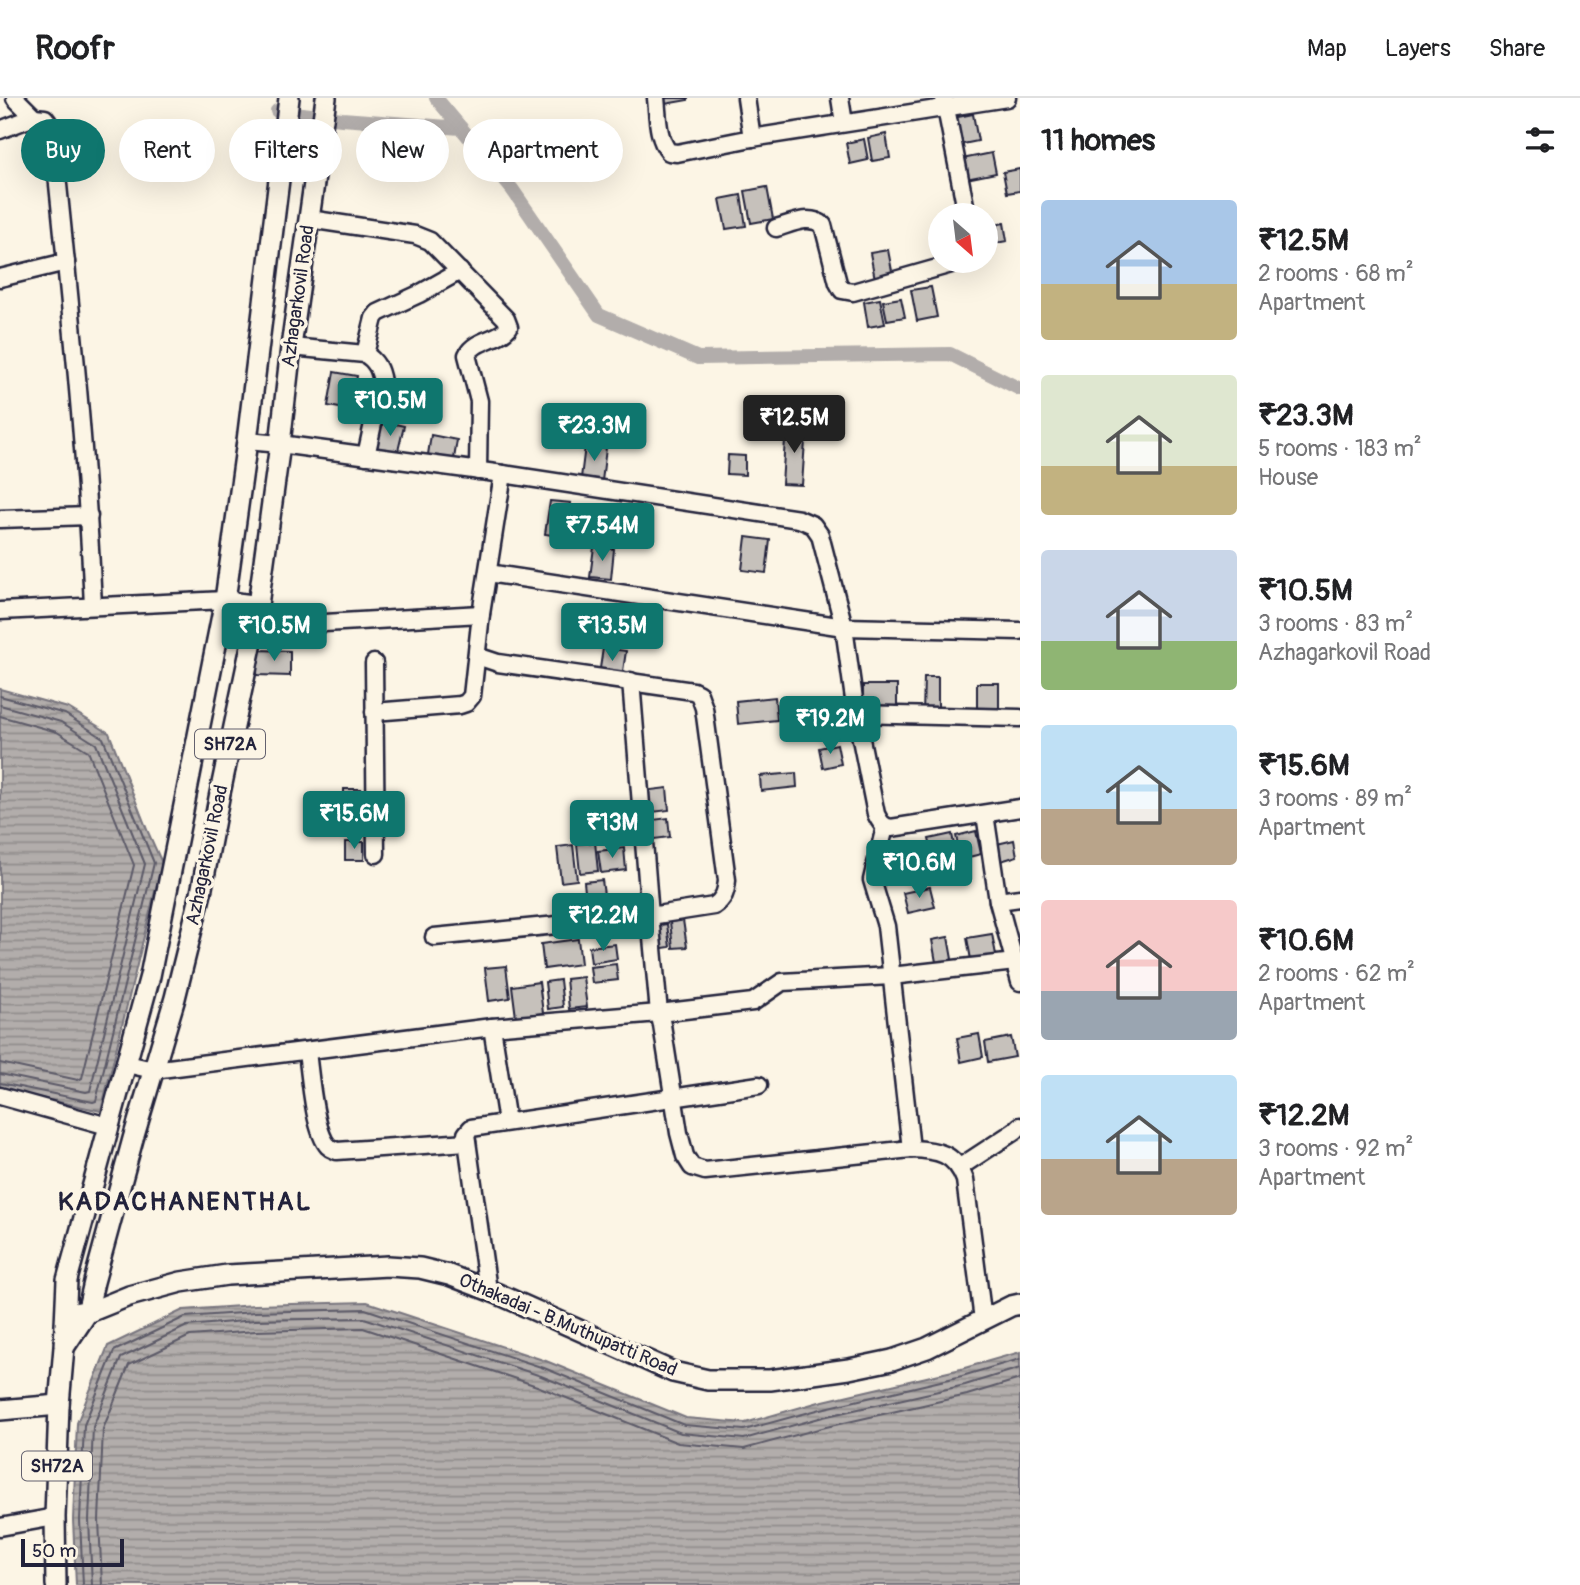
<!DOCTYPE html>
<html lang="en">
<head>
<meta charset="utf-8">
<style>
  :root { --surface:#fff; --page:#f2f2f2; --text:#202124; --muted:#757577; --line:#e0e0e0; --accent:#0f766e }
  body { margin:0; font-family:Pangolin,sans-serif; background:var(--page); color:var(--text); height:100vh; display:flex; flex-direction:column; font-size:26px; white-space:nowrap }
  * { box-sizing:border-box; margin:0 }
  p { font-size:23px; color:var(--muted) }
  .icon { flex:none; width:38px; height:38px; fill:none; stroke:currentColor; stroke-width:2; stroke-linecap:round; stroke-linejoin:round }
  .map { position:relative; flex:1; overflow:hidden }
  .side { display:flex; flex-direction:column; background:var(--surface); width:560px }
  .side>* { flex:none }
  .top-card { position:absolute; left:21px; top:21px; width:665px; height:63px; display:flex; gap:14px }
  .needle { width:46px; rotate:152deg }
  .fabs { position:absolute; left:928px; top:105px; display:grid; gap:14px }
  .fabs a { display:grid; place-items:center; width:70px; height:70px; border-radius:50%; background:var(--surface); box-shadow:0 7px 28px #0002; font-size:35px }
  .scale { position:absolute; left:21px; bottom:18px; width:103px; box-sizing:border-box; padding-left:7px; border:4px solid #22223b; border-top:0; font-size:19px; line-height:24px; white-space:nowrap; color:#22223b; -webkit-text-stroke:5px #fcf5e5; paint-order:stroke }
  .price { position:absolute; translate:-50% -60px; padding:0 16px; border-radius:7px; background:var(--accent); color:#fff; font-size:23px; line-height:46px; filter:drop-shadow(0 2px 4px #0008) }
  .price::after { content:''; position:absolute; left:50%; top:42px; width:21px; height:16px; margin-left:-10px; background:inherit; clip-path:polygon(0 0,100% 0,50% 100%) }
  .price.current { background:#222; color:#fff }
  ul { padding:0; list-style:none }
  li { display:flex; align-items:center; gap:21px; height:175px; padding:0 21px }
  li span { display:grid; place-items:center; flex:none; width:196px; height:140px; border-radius:7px; color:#555 }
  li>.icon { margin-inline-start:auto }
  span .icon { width:84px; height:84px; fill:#fffc; stroke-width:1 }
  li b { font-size:30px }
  h2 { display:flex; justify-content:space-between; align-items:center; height:84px; padding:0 21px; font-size:30px }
  .tag { padding:0 24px; border-radius:32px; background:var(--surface); box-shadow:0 7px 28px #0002; font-size:24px; line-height:63px }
  .tag.current { background:var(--accent); color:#fff }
  header { display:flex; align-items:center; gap:42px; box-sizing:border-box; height:98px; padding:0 35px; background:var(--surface); border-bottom:2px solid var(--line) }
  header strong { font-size:33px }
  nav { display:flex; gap:38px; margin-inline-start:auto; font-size:24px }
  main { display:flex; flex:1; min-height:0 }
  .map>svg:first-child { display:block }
  .water { fill:url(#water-rules); stroke:#78757e; stroke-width:2 }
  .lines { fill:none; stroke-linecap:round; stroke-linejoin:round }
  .shore { stroke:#5c5a68; stroke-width:2 }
  .canal { stroke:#b2adab; stroke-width:14 }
  .building { fill:#c6c1bb; stroke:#22223b; stroke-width:2 }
  .minor-casing { stroke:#22223b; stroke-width:21 }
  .major-casing { stroke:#22223b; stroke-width:24 }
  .minor { stroke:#fcf5e5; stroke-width:16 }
  .major { stroke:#fcf5e5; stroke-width:19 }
  .labels { text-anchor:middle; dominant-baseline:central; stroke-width:7; stroke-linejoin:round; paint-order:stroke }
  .shield { fill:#fcf5e5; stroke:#63616e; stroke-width:2 }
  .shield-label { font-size:18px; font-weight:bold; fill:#22223b }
  .street-label { font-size:19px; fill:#22223b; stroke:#fcf5e5 }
  .district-label { font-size:26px; font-weight:bold; letter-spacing:2px; fill:#22223b; stroke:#fcf5e5 }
</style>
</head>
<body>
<header>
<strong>Roofr</strong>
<nav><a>Map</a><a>Layers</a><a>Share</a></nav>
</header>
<main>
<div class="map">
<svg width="1020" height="1487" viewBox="0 0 1020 1487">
  <defs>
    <pattern id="water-rules" width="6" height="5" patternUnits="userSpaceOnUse" patternTransform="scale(1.75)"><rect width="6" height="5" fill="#b2adab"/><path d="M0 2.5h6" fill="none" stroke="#908c8c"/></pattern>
  </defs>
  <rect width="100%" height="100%" fill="#fcf5e5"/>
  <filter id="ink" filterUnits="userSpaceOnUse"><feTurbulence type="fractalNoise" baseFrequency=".0143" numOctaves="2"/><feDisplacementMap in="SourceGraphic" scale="14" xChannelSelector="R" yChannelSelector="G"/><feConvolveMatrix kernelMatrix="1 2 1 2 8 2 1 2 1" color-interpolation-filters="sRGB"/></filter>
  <g filter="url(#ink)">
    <g class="water">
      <polygon points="0,591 68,610 109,635 148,734 162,765 101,1013 0,991"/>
      <polygon points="367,1204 546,1263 686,1320 745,1325 819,1304 961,1271 1020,1254 1020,1487 76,1487 73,1422 77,1325 108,1248 183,1212 255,1207"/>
    </g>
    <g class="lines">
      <g class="shore">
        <polyline points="0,598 65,616 103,640 154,765 96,1003 93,1004 0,985"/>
        <polyline points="0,607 61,624 96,646 145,766 90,993 86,994 0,976"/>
        <polyline points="0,618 57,634 88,653 134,767 82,980 78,982 0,965"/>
        <polyline points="83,1487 80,1422 84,1327 114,1253 185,1219 255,1214 365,1211 544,1270 684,1327 744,1332 821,1311 962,1278 1020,1261"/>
        <polyline points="92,1487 89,1422 93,1329 121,1260 187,1228 255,1222 364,1220 541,1278 681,1335 744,1341 823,1319 965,1287 1020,1270"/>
        <polyline points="102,1487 99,1422 103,1331 129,1267 190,1238 256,1233 363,1230 537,1288 678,1345 744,1351 826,1329 967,1297 1020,1281"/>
      </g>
      <g class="canal">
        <polyline points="436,0 512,91 599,217 698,260 950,256 1020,291"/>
        <polyline points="277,13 342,21 461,30"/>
      </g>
    </g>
    <g class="building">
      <polygon points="658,0 688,0 688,2 659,7"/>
      <polygon points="973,16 978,43 958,47 953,20"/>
      <polygon points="886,36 890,60 872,63 868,40"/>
      <polygon points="864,41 868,62 850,66 846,45"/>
      <polygon points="992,55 996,75 966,81 962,61"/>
      <polygon points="1020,71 1020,93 1007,95 1003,74"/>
      <polygon points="767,89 773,121 751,125 745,93"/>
      <polygon points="741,97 746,128 726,131 720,101"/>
      <polygon points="1004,125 1007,143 985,147 985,129"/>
      <polygon points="888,152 893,178 875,181 870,155"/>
      <polygon points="931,189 937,219 917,223 911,192"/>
      <polygon points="901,200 905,219 887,222 883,203"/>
      <polygon points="880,201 885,226 868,229 864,204"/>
      <polygon points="334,274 357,278 351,312 328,308"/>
      <polygon points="382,323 404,328 397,357 375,352"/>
      <polygon points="786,327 806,328 802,387 782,386"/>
      <polygon points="431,337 457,342 453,367 427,363"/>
      <polygon points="585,348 606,350 602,383 581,380"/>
      <polygon points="728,357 745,358 745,377 727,376"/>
      <polygon points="550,403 571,405 566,439 545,436"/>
      <polygon points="600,409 610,410 609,418 620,420 616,448 595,446"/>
      <polygon points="746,439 770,442 766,475 742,472"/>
      <polygon points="594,449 614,451 611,481 590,479"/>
      <polygon points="603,550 626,553 622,580 599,577"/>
      <polygon points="258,552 290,553 290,578 257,577"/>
      <polygon points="924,579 938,579 938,617 923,617"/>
      <rect x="977" y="585" width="22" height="29"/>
      <rect x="863" y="587" width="34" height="26"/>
      <polygon points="775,599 777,622 738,626 736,603"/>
      <polygon points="837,646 841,666 823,670 819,650"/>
      <polygon points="796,675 797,689 761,693 760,678"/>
      <polygon points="667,690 669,712 645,715 642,693"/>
      <polygon points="344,691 361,691 360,709 344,708"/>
      <rect x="344" y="711" width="16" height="16"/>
      <polygon points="668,720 670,739 647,742 645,723"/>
      <polygon points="976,733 981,756 961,761 956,738"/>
      <polygon points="952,736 956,757 934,762 929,741"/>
      <polygon points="1014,742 1017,758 1001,763 997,746"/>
      <rect x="345" y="744" width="19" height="18"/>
      <polygon points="595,744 598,773 580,775 577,746"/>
      <polygon points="573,747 577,782 561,784 557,749"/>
      <polygon points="624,750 626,772 601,775 598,753"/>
      <polygon points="602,782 606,812 587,814 584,784"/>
      <polygon points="930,789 935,809 908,815 903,795"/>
      <polygon points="683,822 687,849 673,850 670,824"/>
      <polygon points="667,826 670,849 656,851 654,828"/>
      <polygon points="992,836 997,862 972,867 967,840"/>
      <polygon points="948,839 954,872 938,875 932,842"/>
      <polygon points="578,841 581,866 544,871 541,846"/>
      <polygon points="615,846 617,861 591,865 589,849"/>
      <polygon points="616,866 618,882 592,885 590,869"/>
      <polygon points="506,868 510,900 489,903 485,870"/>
      <polygon points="583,879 587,909 569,911 566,881"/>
      <polygon points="560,882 563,909 548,911 545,884"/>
      <polygon points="539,884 543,915 516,919 512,888"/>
      <polygon points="979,936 983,959 961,964 957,940"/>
      <polygon points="1011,939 1015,959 988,964 985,944"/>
    </g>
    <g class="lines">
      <g class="minor-casing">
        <g id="minor">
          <polyline points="15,0 34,19"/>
          <path d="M656 0C658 18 657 40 669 54L677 55 752 40 1007 0"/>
          <polyline points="746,0 752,40"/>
          <polyline points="840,0 844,25"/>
          <polyline points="944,0 967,117"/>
          <path d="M0 32 34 19 45 20 51 28 53 38C69 194 86 351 93 508"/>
          <path d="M309 121 415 137 430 143 506 221 509 229C498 243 475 241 467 257L479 303 478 373"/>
          <path d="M776 130C791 126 809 116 823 127L838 185 842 192 853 194 962 163"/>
          <polyline points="0,180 66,164"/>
          <path d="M291 249 365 256C376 263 380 271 382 284L366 358"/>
          <polyline points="365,256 374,220 378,215 419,196 460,173"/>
          <path d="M247 343 280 346 503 376 799 421 813 427 820 437 844 529 856 616 876 716C880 724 882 728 891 730L1020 710"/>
          <polyline points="0,421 89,418"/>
          <polyline points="488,475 844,529 1020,533"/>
          <polyline points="0,513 225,502 257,506"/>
          <polyline points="255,529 481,516"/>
          <polyline points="374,565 376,756"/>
          <path d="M631 583 650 818 659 915 662 927 679 1035 685 1058 692 1069 705 1073 911 1051C938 1052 955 1055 965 1082L983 1222"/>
          <polyline points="374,614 460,607 466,605 472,598 481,516 503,376"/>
          <polyline points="856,616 1020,620"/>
          <polyline points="985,716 998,803 1020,884"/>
          <polyline points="885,729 872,782 886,828 911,1051"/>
          <polyline points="998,803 1020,800"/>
          <path d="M434 839 650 818 714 808C724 801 726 794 727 782L704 610 699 596 693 593 498 565 477 558"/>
          <polyline points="492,929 507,1024"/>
          <path d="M307 954C310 975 314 1033 328 1048 331 1051 333 1051 337 1053L467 1044"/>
          <polyline points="127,966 153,972 492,929 659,915 753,904 782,884 891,878 1015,864"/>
          <polyline points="0,998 108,1028"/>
          <polyline points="960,1069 1015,1033 1020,1028"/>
          <polyline points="488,1192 466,1036 471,1030 759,987"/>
          <polyline points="0,1429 55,1419"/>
        </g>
      </g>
      <g class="major-casing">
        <g id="major">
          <polyline points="79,1214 87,1215 129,1198 181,1184 227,1177 388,1168 420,1170 449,1177 498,1196 673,1274 708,1282 770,1282 849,1271 892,1262 927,1250 1011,1208 1020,1206"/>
          <polyline points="65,1248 87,1215 94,1184 133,1041 175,900 201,795 219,700 255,529 280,346 291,249 326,0"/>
          <polyline points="0,1312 59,1307"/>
          <polyline points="56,1487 55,1419 59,1307 64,1249 67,1182 150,878 225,502 247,343 289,0"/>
        </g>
      </g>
      <use href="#minor" class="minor"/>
      <use href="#major" class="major"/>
    </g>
  </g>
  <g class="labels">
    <g class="shield">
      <rect x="195" y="631.5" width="70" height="29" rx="5"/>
      <rect x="22" y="1353.5" width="70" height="29" rx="5"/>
    </g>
    <g class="shield-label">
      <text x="230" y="646">SH72A</text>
      <text x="57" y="1368">SH72A</text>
    </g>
    <g class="street-label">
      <text transform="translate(298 198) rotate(-82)">Azhagarkovil Road</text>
      <text transform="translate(207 757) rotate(-78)">Azhagarkovil Road</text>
      <text transform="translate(568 1227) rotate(23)">Othakadai - B.Muthupatti Road</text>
    </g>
    <g class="district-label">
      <text x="185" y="1104">KADACHANENTHAL</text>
    </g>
  </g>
</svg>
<div class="fabs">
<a><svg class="needle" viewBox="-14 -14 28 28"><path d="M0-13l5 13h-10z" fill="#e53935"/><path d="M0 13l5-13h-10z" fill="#757577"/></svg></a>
</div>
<div class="scale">50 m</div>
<b class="price" style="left:390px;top:340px">₹10.5M</b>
<b class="price current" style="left:794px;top:357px">₹12.5M</b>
<b class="price" style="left:594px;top:365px">₹23.3M</b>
<b class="price" style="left:602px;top:465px">₹7.54M</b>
<b class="price" style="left:274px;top:565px">₹10.5M</b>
<b class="price" style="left:612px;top:565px">₹13.5M</b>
<b class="price" style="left:830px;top:658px">₹19.2M</b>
<b class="price" style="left:354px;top:753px">₹15.6M</b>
<b class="price" style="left:612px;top:762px">₹13M</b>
<b class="price" style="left:919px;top:802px">₹10.6M</b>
<b class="price" style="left:603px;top:855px">₹12.2M</b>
<div class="top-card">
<a class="tag current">Buy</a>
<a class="tag">Rent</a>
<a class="tag">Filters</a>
<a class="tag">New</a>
<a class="tag">Apartment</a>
</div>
</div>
<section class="side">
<h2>11 homes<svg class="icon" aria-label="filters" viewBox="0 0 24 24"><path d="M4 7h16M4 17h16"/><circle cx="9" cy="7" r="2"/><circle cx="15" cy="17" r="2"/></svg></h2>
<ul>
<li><span style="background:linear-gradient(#a9c7e8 60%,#c2b280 0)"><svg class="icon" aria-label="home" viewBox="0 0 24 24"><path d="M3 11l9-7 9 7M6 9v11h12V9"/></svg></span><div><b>₹12.5M</b><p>2 rooms · 68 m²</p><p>Apartment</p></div></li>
<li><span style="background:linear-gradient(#dfe7d0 65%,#c2b280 0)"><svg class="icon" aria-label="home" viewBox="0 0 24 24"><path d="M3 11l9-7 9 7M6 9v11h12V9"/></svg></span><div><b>₹23.3M</b><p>5 rooms · 183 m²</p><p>House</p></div></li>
<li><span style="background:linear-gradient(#c9d6e8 65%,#8fb573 0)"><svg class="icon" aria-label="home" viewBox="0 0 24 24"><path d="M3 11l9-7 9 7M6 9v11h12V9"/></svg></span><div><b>₹10.5M</b><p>3 rooms · 83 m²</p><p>Azhagarkovil Road</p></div></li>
<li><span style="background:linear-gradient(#bfe0f5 60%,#b9a48a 0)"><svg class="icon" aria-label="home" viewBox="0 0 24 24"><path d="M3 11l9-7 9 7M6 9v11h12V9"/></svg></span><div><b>₹15.6M</b><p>3 rooms · 89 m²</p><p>Apartment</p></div></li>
<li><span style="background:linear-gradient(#f6c9c9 65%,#9aa5b1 0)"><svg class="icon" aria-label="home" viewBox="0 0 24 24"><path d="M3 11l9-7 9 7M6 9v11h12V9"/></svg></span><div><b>₹10.6M</b><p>2 rooms · 62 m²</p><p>Apartment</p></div></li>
<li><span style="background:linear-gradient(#bfe0f5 60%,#b9a48a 0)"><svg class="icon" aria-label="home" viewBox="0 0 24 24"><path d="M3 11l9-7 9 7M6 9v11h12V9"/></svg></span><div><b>₹12.2M</b><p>3 rooms · 92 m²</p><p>Apartment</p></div></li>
</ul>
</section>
</main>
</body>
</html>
